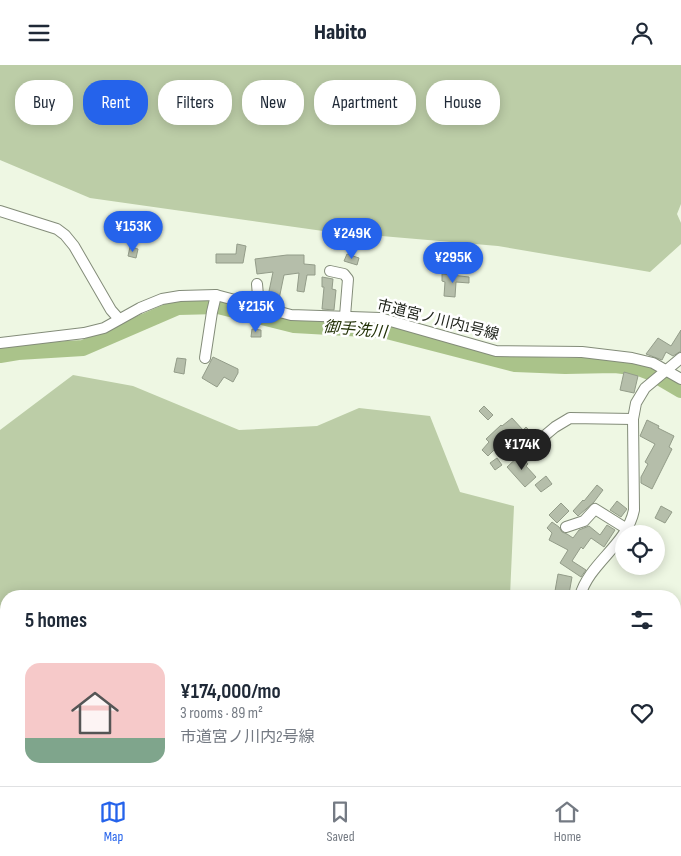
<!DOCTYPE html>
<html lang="en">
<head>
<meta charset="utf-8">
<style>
  :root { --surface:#fff; --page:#f6f6f7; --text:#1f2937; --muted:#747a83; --line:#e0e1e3; --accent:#2563eb }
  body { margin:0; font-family:"Sofia Sans Condensed","Noto Sans JP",sans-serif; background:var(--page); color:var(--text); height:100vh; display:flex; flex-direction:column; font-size:19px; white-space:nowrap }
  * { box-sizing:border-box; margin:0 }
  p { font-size:16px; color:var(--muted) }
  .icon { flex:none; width:28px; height:28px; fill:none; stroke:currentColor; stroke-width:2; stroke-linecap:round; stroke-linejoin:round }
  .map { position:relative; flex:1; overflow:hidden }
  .sheet { position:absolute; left:0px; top:525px; width:681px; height:196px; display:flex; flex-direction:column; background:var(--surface); border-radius:20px 20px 0 0; box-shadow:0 2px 12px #0003 }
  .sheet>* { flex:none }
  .top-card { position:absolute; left:15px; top:15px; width:651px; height:45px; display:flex; gap:10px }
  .buttons { position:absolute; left:615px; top:460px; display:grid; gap:10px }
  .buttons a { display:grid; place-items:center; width:50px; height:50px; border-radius:50%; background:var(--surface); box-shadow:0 2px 12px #0003; font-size:25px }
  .price { position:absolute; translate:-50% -42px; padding:0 11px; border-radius:18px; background:var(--accent); color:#fff; font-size:16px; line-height:32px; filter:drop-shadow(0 1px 2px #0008) }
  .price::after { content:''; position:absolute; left:50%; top:30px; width:15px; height:11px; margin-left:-8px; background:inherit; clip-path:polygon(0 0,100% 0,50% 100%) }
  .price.current { background:#222; color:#fff }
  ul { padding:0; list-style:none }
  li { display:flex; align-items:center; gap:15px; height:125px; padding:0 25px }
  li span { display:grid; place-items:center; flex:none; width:140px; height:100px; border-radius:15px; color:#555 }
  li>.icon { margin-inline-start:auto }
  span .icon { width:60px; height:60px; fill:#fffc; stroke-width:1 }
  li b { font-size:21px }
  h2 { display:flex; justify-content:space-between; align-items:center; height:60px; padding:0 25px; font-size:21px }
  .chip { padding:0 18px; border-radius:20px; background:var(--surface); box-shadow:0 2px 12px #0003; font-size:18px; line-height:45px }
  .chip.current { background:var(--accent); color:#fff }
  header { display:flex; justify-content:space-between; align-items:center; height:65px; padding:0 25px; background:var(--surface); font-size:22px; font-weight:800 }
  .dock { display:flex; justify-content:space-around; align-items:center; height:70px; border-top:1px solid var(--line); background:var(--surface); font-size:14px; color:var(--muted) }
  .dock a { display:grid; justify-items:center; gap:2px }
  .dock .current { color:var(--accent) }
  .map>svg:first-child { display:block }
  .green { fill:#bccda7 }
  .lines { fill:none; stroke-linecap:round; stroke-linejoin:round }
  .stream { stroke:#aac38a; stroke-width:2.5 }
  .river { stroke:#aac38a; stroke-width:16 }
  .building { fill:#b5beaa; stroke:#939c89 }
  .street-casing { stroke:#838c79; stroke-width:12 }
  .street { stroke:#fff; stroke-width:10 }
  .labels { text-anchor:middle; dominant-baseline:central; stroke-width:5; stroke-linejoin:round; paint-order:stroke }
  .street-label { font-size:15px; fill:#21251d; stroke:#fff }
  .water-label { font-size:16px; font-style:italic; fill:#223106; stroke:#fff }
</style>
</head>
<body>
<header><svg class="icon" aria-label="menu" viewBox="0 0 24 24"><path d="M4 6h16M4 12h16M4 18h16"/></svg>Habito<svg class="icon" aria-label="person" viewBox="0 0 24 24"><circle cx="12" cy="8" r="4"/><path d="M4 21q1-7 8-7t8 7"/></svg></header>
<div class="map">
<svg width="681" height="721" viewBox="0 0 681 721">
  <rect width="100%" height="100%" fill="#eef7e3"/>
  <g class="green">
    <polygon points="0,0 681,0 681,139 677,149 681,158 681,179 650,207 498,181 323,166 90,133 0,95"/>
    <polygon points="73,310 133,321 239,365 317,361 359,343 430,351 460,427 514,441 510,531 6,531 6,715 235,715 231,721 0,721 0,365"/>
  </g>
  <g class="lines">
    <g class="stream">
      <polyline points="675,674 681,668"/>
      <polyline points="675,707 681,712"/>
      <polyline points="675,721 681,714"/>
    </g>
    <g class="river">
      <polyline points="0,290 18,287 83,283 178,242 218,241 294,260 383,265 515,299 565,301 615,300 639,303 652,308 681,325"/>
      <polyline points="675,556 681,553"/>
    </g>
  </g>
  <g class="building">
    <polygon points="237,179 246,181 243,198 216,198 216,189 236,189"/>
    <polygon points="130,182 138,184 136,193 128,191"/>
    <polygon points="347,189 359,193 357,200 344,196"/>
    <polygon points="287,190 304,190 304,199 315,200 315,210 307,210 304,227 297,226 299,208 284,210 278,239 267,236 273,207 257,209 255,194"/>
    <polygon points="442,209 469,212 469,218 456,217 455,232 444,231 445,217 442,216"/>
    <polygon points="322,212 333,214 332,224 336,225 334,245 322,244 324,222 322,222"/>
    <polygon points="252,264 261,265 261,272 251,272"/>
    <polygon points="681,265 681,286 673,291 666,287 662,295 646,289 658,273 671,281"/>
    <polygon points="213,292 238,304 238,308 233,317 224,312 217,322 202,313"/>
    <polygon points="177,293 186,294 184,309 174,307"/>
    <polygon points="624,307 638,311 634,328 620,325"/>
    <polygon points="484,341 493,350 488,355 479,346"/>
    <polygon points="512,353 523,365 526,362 534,370 512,388 502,377 488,391 482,385 489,377 486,374 501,360 502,361"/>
    <polygon points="647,355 659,361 658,363 674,371 669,382 672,384 652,424 641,418 641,412 648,399 645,397 655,379 640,371"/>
    <polygon points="520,390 528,399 526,401 536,412 525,422 507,402"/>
    <polygon points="497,393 502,400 495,405 490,398"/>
    <polygon points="546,411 552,419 541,427 535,420"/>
    <polygon points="597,420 603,425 594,437 578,451 573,446 583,435 584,436"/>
    <polygon points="617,436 627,444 621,452 610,445"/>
    <polygon points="561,438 569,446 557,458 549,450"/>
    <polygon points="661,441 672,447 665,458 655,453"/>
    <polygon points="552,457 559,462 562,467 567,469 573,473 579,465 589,461 600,470 607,460 615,465 604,482 591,473 583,484 581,482 572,496 586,505 581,512 560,498 568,485 549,475 552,468 547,463"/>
    <polygon points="558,509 572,512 569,529 555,526"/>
  </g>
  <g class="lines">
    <g class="street-casing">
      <g id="street">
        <polyline points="0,146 57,164 65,170 74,181 111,245 119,254"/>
        <polyline points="330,206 344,209 348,214 345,251"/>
        <polyline points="257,219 259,242"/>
        <polyline points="0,278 84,268 104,263 140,243 162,234 180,231 216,230 291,250 380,253 496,286 582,287 632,293 653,298 681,314"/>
        <polyline points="205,293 212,247 216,230"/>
        <polyline points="530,383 555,362 570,353 633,354"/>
        <polyline points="566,462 584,456 595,444 627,464"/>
        <path d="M580 531C589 498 627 480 634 445L633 354 636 338 645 323 681 293"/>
        <polyline points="283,721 300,715"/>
        <polyline points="466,721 471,715"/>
      </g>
    </g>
    <use href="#street" class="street"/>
  </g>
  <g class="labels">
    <g class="street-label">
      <text transform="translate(438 255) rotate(14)">市道宮ノ川内1号線</text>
    </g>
    <g class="water-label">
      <text transform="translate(355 265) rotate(5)">御手洗川</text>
    </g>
  </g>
</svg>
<div class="buttons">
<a><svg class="icon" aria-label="locate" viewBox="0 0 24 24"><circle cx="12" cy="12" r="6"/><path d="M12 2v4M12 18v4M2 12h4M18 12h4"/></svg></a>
</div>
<b class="price" style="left:133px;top:188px">¥153K</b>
<b class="price" style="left:352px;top:195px">¥249K</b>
<b class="price" style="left:453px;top:219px">¥295K</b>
<b class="price" style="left:256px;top:268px">¥215K</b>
<b class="price current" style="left:522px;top:406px">¥174K</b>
<div class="top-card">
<a class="chip">Buy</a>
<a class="chip current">Rent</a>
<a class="chip">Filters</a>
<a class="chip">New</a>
<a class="chip">Apartment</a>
<a class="chip">House</a>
</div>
<section class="sheet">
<h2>5 homes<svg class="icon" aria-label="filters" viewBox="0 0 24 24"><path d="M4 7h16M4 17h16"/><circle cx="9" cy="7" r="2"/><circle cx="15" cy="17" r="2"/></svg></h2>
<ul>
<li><span style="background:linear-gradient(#f6c9c9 75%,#7fa58c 0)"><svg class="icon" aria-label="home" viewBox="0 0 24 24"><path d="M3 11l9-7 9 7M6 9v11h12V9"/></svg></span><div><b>¥174,000/mo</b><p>3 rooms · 89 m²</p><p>市道宮ノ川内2号線</p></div><svg class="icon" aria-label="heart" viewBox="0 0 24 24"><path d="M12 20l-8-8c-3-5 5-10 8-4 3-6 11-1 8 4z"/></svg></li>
</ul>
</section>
</div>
<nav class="dock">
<a class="current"><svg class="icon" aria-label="map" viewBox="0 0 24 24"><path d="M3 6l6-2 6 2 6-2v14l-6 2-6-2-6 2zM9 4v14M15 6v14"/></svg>Map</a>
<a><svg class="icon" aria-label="saved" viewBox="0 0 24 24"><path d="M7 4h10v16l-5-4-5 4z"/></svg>Saved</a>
<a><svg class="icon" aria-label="home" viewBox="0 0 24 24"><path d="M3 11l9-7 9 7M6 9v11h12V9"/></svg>Home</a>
</nav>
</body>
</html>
